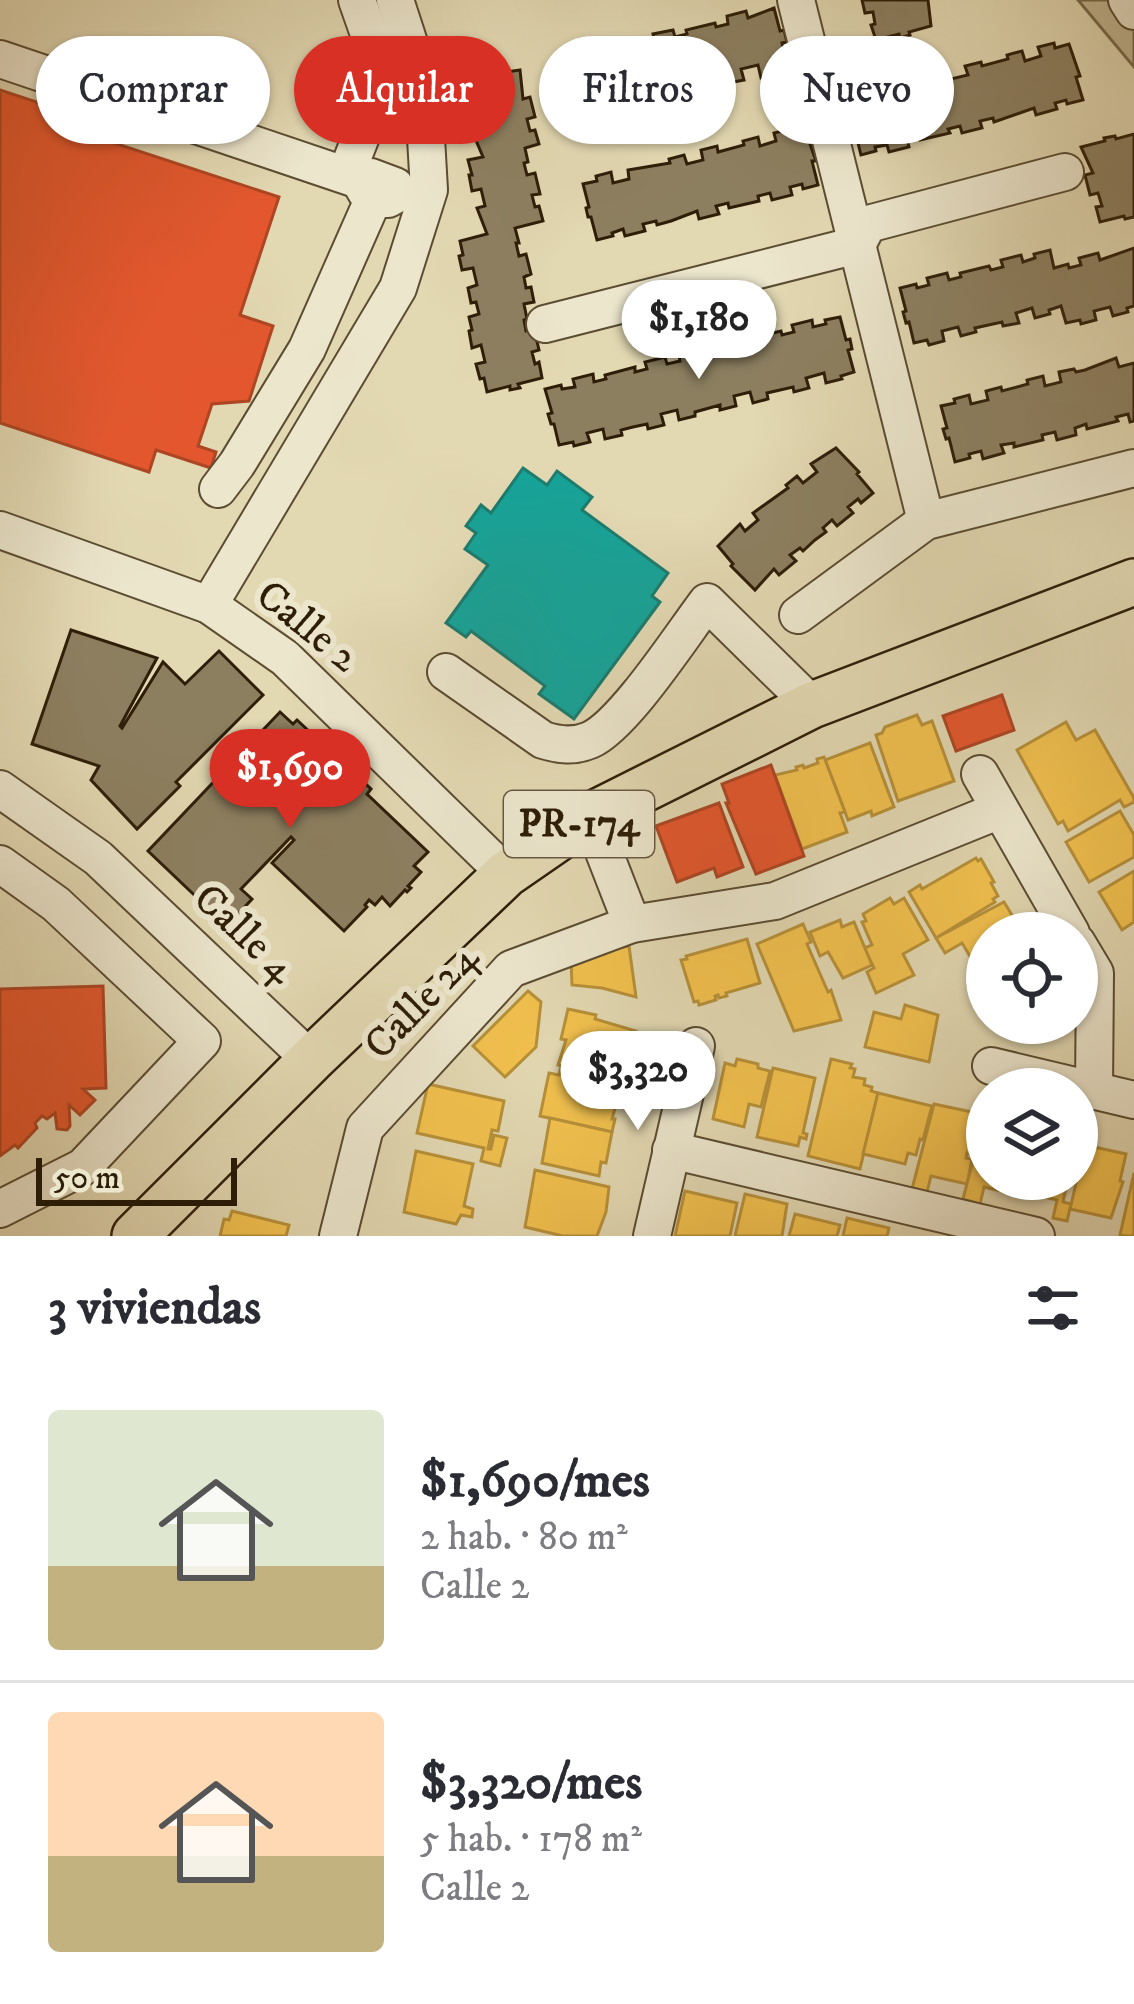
<!DOCTYPE html>
<html lang="es">
<head>
<meta charset="utf-8">
<style>
  :root { --surface:#fff; --page:#f2f2f3; --text:#2b2b33; --muted:#7c7c81; --line:#e1e1e2; --accent:#d93025 }
  body { margin:0; font-family:"IM FELL DW Pica",serif; background:var(--page); color:var(--text); height:100vh; display:flex; flex-direction:column; font-size:45px; white-space:nowrap }
  * { box-sizing:border-box; margin:0 }
  p { font-size:39px; color:var(--muted) }
  .icon { flex:none; width:66px; height:66px; fill:none; stroke:currentColor; stroke-width:2; stroke-linecap:round; stroke-linejoin:round }
  .map { position:relative; height:1236px; overflow:hidden }
  .panel { display:flex; flex-direction:column; background:var(--surface); flex:1 }
  .panel>* { flex:none }
  .top-card { position:absolute; left:36px; top:36px; width:1062px; height:108px; display:flex; gap:24px }
  .buttons { position:absolute; left:966px; top:912px; display:grid; gap:24px }
  .buttons a { display:grid; place-items:center; width:132px; height:132px; border-radius:50%; background:var(--surface); box-shadow:0 3px 9px #0004; font-size:60px }
  .scale { position:absolute; left:36px; bottom:30px; width:201px; box-sizing:border-box; padding-left:12px; border:6px solid #2e1e08; border-top:0; font-size:33px; line-height:42px; white-space:nowrap; color:#2e1e08; -webkit-text-stroke:9px #ece6cd; paint-order:stroke }
  .price { position:absolute; translate:-50% -102px; padding:0 27px; border-radius:42px; background:#fff; color:#222; font-size:39px; line-height:78px; filter:drop-shadow(0 3px 6px #0008) }
  .price::after { content:''; position:absolute; left:50%; top:72px; width:36px; height:27px; margin-left:-18px; background:inherit; clip-path:polygon(0 0,100% 0,50% 100%) }
  .price.active { background:var(--accent); color:#fff }
  ul { padding:0; list-style:none }
  li { display:flex; align-items:center; gap:36px; height:300px; padding:0 48px }
  li+li { border-top:3px solid var(--line) }
  li span { display:grid; place-items:center; flex:none; width:336px; height:240px; border-radius:12px; color:#555 }
  li>.icon { margin-inline-start:auto }
  span .icon { width:144px; height:144px; fill:#fffc; stroke-width:1 }
  li b { font-size:51px }
  h2 { display:flex; justify-content:space-between; align-items:center; height:144px; padding:0 48px; font-size:51px }
  .tag { padding:0 42px; border-radius:54px; background:var(--surface); box-shadow:0 3px 9px #0004; font-size:42px; line-height:108px }
  .tag.active { background:var(--accent); color:#fff }
  .map>svg:first-child { display:block }
  .green { fill:#c3b895; stroke:#786b4e; stroke-width:3 }
  .homes { fill:#f2c14e; stroke:#b79039; stroke-width:3 }
  .shops { fill:#e4572e; stroke:#ad4623; stroke-width:3 }
  .public { fill:#17a398; stroke:#1e7b6d; stroke-width:3 }
  .building { fill:#8c7f60; stroke:#2e1e08; stroke-width:3 }
  .lines { fill:none; stroke-linecap:round; stroke-linejoin:round }
  .minor-casing { stroke:#5b4c32; stroke-width:40 }
  .major-casing { stroke:#2e1e08; stroke-width:50 }
  .minor { stroke:#ece6cd; stroke-width:36 }
  .major { stroke:#e2d8b2; stroke-width:45 }
  .labels { text-anchor:middle; dominant-baseline:central; stroke-width:12; stroke-linejoin:round; paint-order:stroke }
  .shield { fill:#ece6cd; stroke:#675a43; stroke-width:3 }
  .shield-label { font-size:39px; font-weight:bold; fill:#2e1e08 }
  .street-label { font-size:42px; fill:#2e1e08; stroke:#ece6cd }
</style>
</head>
<body>
<div class="map">
<svg width="1134" height="1236" viewBox="0 0 1134 1236">
  <rect width="100%" height="100%" fill="#e2d8b2"/>
  <filter id="stains"><feTurbulence type="fractalNoise" baseFrequency=".00167" numOctaves="4"/><feColorMatrix values="0 0 0 0 .2 0 0 0 0 .09 0 0 0 0 .02 0 0 0 .5 -.17"/></filter>
  <radialGradient id="worn" r=".72"><stop offset=".6" stop-color="#630" stop-opacity="0"/><stop offset="1" stop-color="#630" stop-opacity=".3"/></radialGradient>
  <polygon class="green" points="1078,0 1134,0 1134,67"/>
  <g class="homes">
    <polygon points="917,715 922,725 932,721 954,781 898,801 876,735 882,733 885,727"/>
    <polygon points="1066,722 1076,740 1095,730 1134,798 1134,802 1124,807 1120,800 1068,831 1063,821 1058,824 1017,750"/>
    <polygon points="870,743 894,807 872,816 871,811 848,820 825,760"/>
    <polygon points="824,757 845,812 840,813 847,832 802,849 775,775 797,770 796,767 803,765 804,768 818,763 817,759"/>
    <polygon points="1120,811 1134,835 1134,857 1089,882 1066,842"/>
    <polygon points="976,858 978,861 981,859 994,882 991,883 998,896 993,899 995,902 936,938 909,892 920,885 922,889"/>
    <polygon points="1134,871 1134,922 1122,930 1099,892"/>
    <polygon points="890,898 894,904 904,898 928,940 903,954 914,975 876,993 867,972 874,968 864,948 872,945 862,922 866,921 863,914"/>
    <polygon points="1004,902 1023,933 987,933 987,962 977,968 962,943 945,953 936,938"/>
    <polygon points="840,920 842,927 854,922 872,965 843,978 828,952 820,956 810,932"/>
    <polygon points="803,924 811,942 807,944 828,992 831,990 841,1020 794,1031 757,944"/>
    <polygon points="747,939 760,983 726,993 727,996 719,998 718,995 715,996 716,1000 699,1005 698,1001 694,1002 681,960 687,959 686,956"/>
    <polygon points="629,946 636,997 602,988 572,985 571,960 595,952"/>
    <polygon points="987,974 987,1018 968,985"/>
    <polygon points="528,991 541,1002 536,1047 505,1077 473,1046"/>
    <polygon points="905,1005 938,1015 929,1062 865,1047 874,1012 901,1019"/>
    <polygon points="568,1009 596,1015 595,1019 636,1031 625,1082 558,1065 566,1040 561,1039"/>
    <polygon points="737,1059 758,1064 758,1068 770,1071 761,1107 749,1104 744,1127 713,1119 725,1063 735,1066"/>
    <polygon points="831,1059 852,1064 850,1068 855,1069 853,1077 865,1079 864,1085 872,1087 871,1091 878,1093 860,1169 808,1156"/>
    <polygon points="561,1066 623,1081 612,1119 615,1119 612,1132 540,1116 549,1073 559,1075"/>
    <polygon points="773,1068 815,1078 803,1133 807,1134 806,1139 800,1137 798,1146 757,1137"/>
    <polygon points="428,1084 504,1101 498,1131 492,1130 488,1149 491,1149 494,1135 507,1138 500,1166 481,1161 484,1148 417,1133"/>
    <polygon points="878,1093 932,1106 923,1140 920,1139 916,1155 908,1153 905,1164 863,1154"/>
    <polygon points="934,1104 981,1114 977,1128 973,1127 969,1154 967,1153 966,1158 972,1159 967,1184 931,1176 927,1192 912,1189"/>
    <polygon points="985,1115 987,1179 1022,1179 1018,1195 984,1187 980,1204 963,1199"/>
    <polygon points="550,1118 612,1132 606,1163 601,1162 599,1176 542,1163"/>
    <polygon points="1085,1145 1126,1154 1120,1181 1123,1182 1111,1218 1070,1209"/>
    <polygon points="416,1151 473,1164 464,1206 473,1209 472,1217 461,1215 456,1224 404,1212"/>
    <polygon points="535,1170 609,1187 606,1212 597,1236 563,1236 525,1227"/>
    <polygon points="1134,1173 1134,1236 1125,1236 1120,1235"/>
    <polygon points="1022,1179 1068,1179 1063,1202 1071,1204 1067,1221 1053,1218 1057,1200 1019,1191"/>
    <polygon points="685,1191 737,1203 730,1236 675,1236"/>
    <polygon points="745,1194 787,1204 782,1236 735,1236"/>
    <polygon points="232,1211 289,1225 286,1236 220,1236 224,1219 229,1220"/>
    <polygon points="795,1214 840,1225 837,1236 789,1236"/>
    <polygon points="847,1218 889,1228 887,1236 843,1236"/>
  </g>
  <g class="shops">
    <polygon points="0,90 106,125 102,139 279,197 240,315 273,326 249,401 212,404 198,446 216,452 211,468 156,450 149,472 0,423"/>
    <polygon points="1002,695 1014,730 956,751 943,716"/>
    <polygon points="771,765 804,856 756,874 726,803 729,803 722,784"/>
    <polygon points="719,803 743,867 717,877 714,868 677,882 656,826"/>
    <polygon points="103,986 106,1088 83,1089 95,1100 80,1115 69,1105 70,1126 67,1130 57,1129 55,1113 47,1119 42,1116 35,1123 37,1128 18,1148 15,1145 0,1156 0,989"/>
  </g>
  <polygon class="public" points="523,468 547,485 557,471 592,497 582,510 668,573 652,596 660,602 574,719 539,694 545,686 471,631 466,637 446,623 488,565 465,549 476,533 466,526 481,505 491,513"/>
  <g class="building">
    <polygon points="862,0 928,0 931,26 909,32 910,35 900,38 899,34 876,40 871,25 875,24 873,12 865,13"/>
    <polygon points="774,8 780,31 784,30 787,42 782,43 787,64 775,66 777,74 761,78 758,65 741,69 744,80 728,83 727,78 702,84 703,90 687,93 685,83 668,87 671,99 656,103 654,96 628,102 629,110 614,114 611,102 595,105 597,116 582,119 581,114 566,118 561,97 558,97 556,87 559,86 553,62 569,58 569,63 582,60 580,52 599,47 601,55 613,52 612,48 626,44 641,41 642,45 655,42 653,34 673,30 675,37 687,34 686,30 715,23 716,27 728,24 727,16 746,11 748,18"/>
    <polygon points="1054,43 1055,48 1069,44 1080,76 1076,77 1083,100 1067,104 1066,100 1055,103 1057,109 1036,115 1034,108 994,122 993,118 980,121 982,128 962,133 960,126 948,129 950,133 920,140 919,136 907,139 909,147 889,152 887,145 875,147 876,151 861,155 855,131 851,132 849,122 853,121 847,99 861,96 860,91 874,87 877,98 894,93 892,84 907,80 908,84 934,77 933,73 948,70 951,79 968,75 965,66 981,62 982,66 1008,59 1007,55 1022,51 1025,61 1041,56 1038,47"/>
    <polygon points="520,70 523,99 530,97 535,117 527,119 530,131 535,130 539,144 525,148 528,162 524,163 527,175 535,173 540,194 532,195 535,207 539,206 543,221 515,228 519,243 516,243 519,256 526,254 531,274 524,277 526,288 531,287 534,302 524,304 527,319 524,320 526,331 534,329 539,350 532,352 535,364 539,362 542,378 518,384 520,388 510,390 510,386 487,392 484,378 480,379 476,364 485,362 481,345 472,348 469,331 472,330 469,317 479,314 476,302 471,303 468,288 477,285 473,268 462,270 459,256 463,255 460,241 487,234 477,208 485,206 481,189 472,191 469,175 472,175 468,160 483,157 472,131 481,129 477,111 468,114 464,99 468,98 465,84 487,78 486,75"/>
    <polygon points="790,129 791,133 805,130 816,161 812,161 818,185 803,189 802,184 790,187 792,195 772,200 770,193 758,196 759,201 729,208 728,203 716,206 719,214 699,219 697,211 671,221 657,225 656,221 643,224 645,231 625,236 623,229 612,233 613,236 597,240 591,217 588,217 586,208 589,207 583,184 597,181 596,176 611,172 613,183 629,179 628,170 670,163 669,159 684,155 687,164 703,160 701,150 717,146 718,152 744,145 743,141 758,137 760,146 776,141 774,133"/>
    <polygon points="1134,134 1134,217 1125,219 1124,216 1100,222 1096,207 1102,206 1098,193 1090,195 1085,175 1093,173 1081,147 1105,141 1104,138 1115,136 1116,139"/>
    <polygon points="1134,248 1134,306 1127,308 1128,312 1113,316 1110,307 1094,311 1096,320 1081,324 1080,320 1066,323 1061,306 1049,310 1050,314 1035,318 1032,308 1016,313 1019,323 1003,326 1002,322 975,328 976,332 961,336 958,327 942,331 944,341 929,345 927,340 914,343 909,322 906,323 903,312 906,311 900,288 916,284 917,288 929,285 927,278 947,273 949,280 961,277 960,273 989,266 991,270 1003,267 1001,260 1021,255 1023,262 1035,258 1034,254 1050,250 1054,268 1068,264 1069,268 1081,265 1079,258 1098,253 1100,260"/>
    <polygon points="840,317 846,340 850,339 852,349 848,350 854,372 841,376 842,379 826,383 824,373 806,378 809,388 794,392 793,387 767,393 768,399 753,403 750,392 734,396 736,406 720,410 720,405 695,412 695,416 679,420 677,410 661,414 664,425 648,429 647,424 633,427 621,430 622,435 605,439 603,429 587,433 590,442 574,446 573,442 559,445 554,424 551,424 548,414 552,413 545,389 561,385 562,389 575,387 573,379 593,374 594,382 606,379 605,375 635,367 635,372 647,369 645,362 665,357 667,364 680,361 679,356 692,353 708,350 708,354 721,351 719,343 738,338 740,345 753,342 752,338 781,331 782,335 794,332 792,325 812,320 813,327 826,324 825,320"/>
    <polygon points="1116,358 1119,367 1134,363 1134,421 1130,422 1128,414 1116,417 1118,421 1087,429 1086,424 1075,428 1076,435 1057,440 1055,432 1042,435 1043,440 1014,447 1014,443 1001,445 1004,453 983,459 981,451 969,454 970,458 955,462 949,438 946,439 943,429 947,428 941,406 955,403 954,399 969,395 971,404 988,400 986,391 1001,387 1002,391 1028,384 1027,380 1043,376 1045,386 1061,382 1059,372 1074,369 1076,372 1085,370"/>
    <polygon points="836,448 859,472 857,474 873,493 861,503 858,499 848,507 853,513 837,526 832,520 823,528 826,532 815,540 803,551 800,548 790,555 796,561 779,575 774,569 755,590 731,566 733,564 718,546 740,524 745,531 758,520 753,513 788,488 786,485 797,476 803,483 817,472 811,464"/>
    <polygon points="71,630 157,658 120,726 122,728 163,662 185,684 219,651 263,695 176,782 180,786 137,829 91,780 99,766 32,744"/>
    <polygon points="280,712 293,724 297,720 371,789 367,794 428,852 414,866 421,872 408,886 411,888 407,892 405,890 390,906 382,897 375,905 369,900 365,905 367,907 344,931 272,863 294,840 291,837 241,889 252,899 227,926 148,851"/>
  </g>
  <g class="lines">
    <g class="minor-casing">
      <g id="minor">
        <polyline points="796,0 926,521"/>
        <polyline points="1127,0 1134,11"/>
        <polyline points="0,59 359,180 371,177 395,186 397,194 388,199 366,192 359,180"/>
        <polyline points="346,175 384,77 357,0"/>
        <polyline points="545,324 857,245 868,224 1065,172"/>
        <polyline points="218,489 237,464 307,349 375,195"/>
        <polyline points="0,530 209,605 285,658 506,874"/>
        <polyline points="209,605 398,288 429,190 423,86 395,0"/>
        <polyline points="798,615 926,521 1134,468"/>
        <path d="M446 672 543 740C559 745 574 747 590 740 624 725 682 635 707 602L812 705"/>
        <polyline points="980,774 1071,933"/>
        <polyline points="0,789 98,858 311,1060"/>
        <polyline points="590,816 632,924"/>
        <polyline points="0,864 56,904 202,1041 83,1167 0,1209"/>
        <polyline points="1077,943 1095,973 1094,1091"/>
        <polyline points="991,1066 1134,1100"/>
        <polyline points="671,1150 1036,1236"/>
        <polyline points="338,1236 365,1128 511,969 632,924 775,901 1000,810"/>
        <polyline points="652,1236 696,1046"/>
      </g>
    </g>
    <g class="major-casing">
      <polyline id="major" points="135,1236 311,1060 506,874 590,816 812,705 1134,582"/>
    </g>
    <use href="#minor" class="minor"/>
    <use href="#major" class="major"/>
  </g>
  <g class="labels">
    <rect class="shield" x="504" y="791" width="150" height="66" rx="9"/>
    <g class="shield-label">
      <text x="579" y="824">PR-174</text>
    </g>
    <g class="street-label">
      <text transform="translate(307 627) rotate(39)">Calle 2</text>
      <text transform="translate(244 934) rotate(43)">Calle 4</text>
      <text transform="translate(422 1002) rotate(-46)">Calle 24</text>
    </g>
  </g>
  <rect width="100%" height="100%" filter="url(#stains)"/>
  <rect width="100%" height="100%" fill="url(#worn)"/>
</svg>
<div class="buttons">
<a><svg class="icon" aria-label="locate" viewBox="0 0 24 24"><circle cx="12" cy="12" r="6"/><path d="M12 2v4M12 18v4M2 12h4M18 12h4"/></svg></a>
<a><svg class="icon" aria-label="layers" viewBox="0 0 24 24"><path d="M12 4l9 5-9 5-9-5zM3 14l9 5 9-5"/></svg></a>
</div>
<div class="scale">50 m</div>
<b class="price" style="left:699px;top:382px">$1,180</b>
<b class="price active" style="left:290px;top:831px">$1,690</b>
<b class="price" style="left:638px;top:1133px">$3,320</b>
<div class="top-card">
<a class="tag">Comprar</a>
<a class="tag active">Alquilar</a>
<a class="tag">Filtros</a>
<a class="tag">Nuevo</a>
</div>
</div>
<section class="panel">
<h2>3 viviendas<svg class="icon" aria-label="filters" viewBox="0 0 24 24"><path d="M4 7h16M4 17h16"/><circle cx="9" cy="7" r="2"/><circle cx="15" cy="17" r="2"/></svg></h2>
<ul>
<li><span style="background:linear-gradient(#dfe7d0 65%,#c2b280 0)"><svg class="icon" aria-label="home" viewBox="0 0 24 24"><path d="M3 11l9-7 9 7M6 9v11h12V9"/></svg></span><div><b>$1,690/mes</b><p>2 hab. · 80 m²</p><p>Calle 2</p></div></li>
<li><span style="background:linear-gradient(#ffd9b3 60%,#c2b280 0)"><svg class="icon" aria-label="home" viewBox="0 0 24 24"><path d="M3 11l9-7 9 7M6 9v11h12V9"/></svg></span><div><b>$3,320/mes</b><p>5 hab. · 178 m²</p><p>Calle 2</p></div></li>
</ul>
</section>
</body>
</html>
